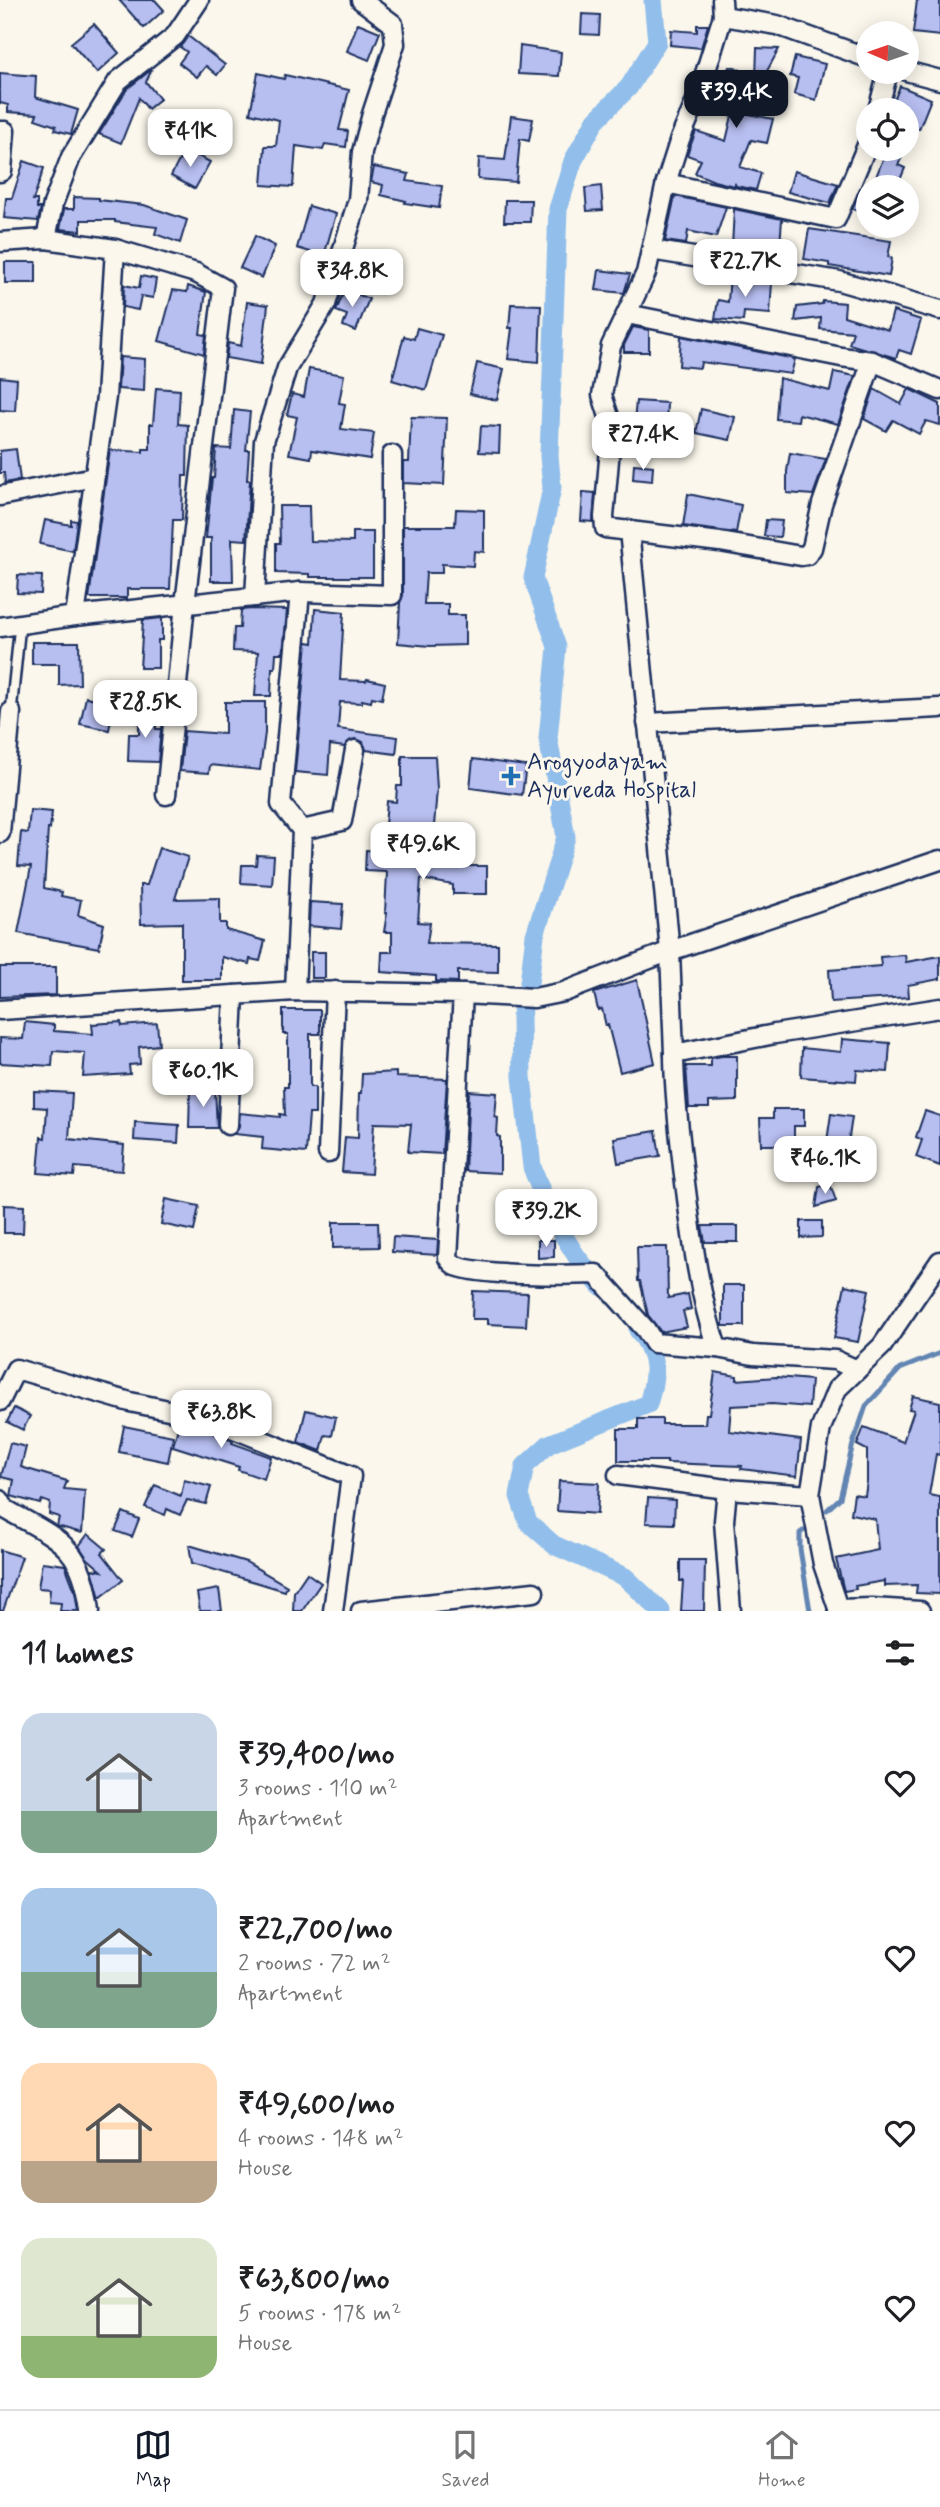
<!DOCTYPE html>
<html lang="en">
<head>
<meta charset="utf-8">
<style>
  :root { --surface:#fff; --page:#f2f2f2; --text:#202124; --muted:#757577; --line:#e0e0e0; --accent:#111827 }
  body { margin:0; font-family:Mynerve,sans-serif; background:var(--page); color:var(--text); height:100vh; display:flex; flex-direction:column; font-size:26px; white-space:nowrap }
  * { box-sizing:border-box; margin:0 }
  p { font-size:23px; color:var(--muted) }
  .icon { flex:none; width:38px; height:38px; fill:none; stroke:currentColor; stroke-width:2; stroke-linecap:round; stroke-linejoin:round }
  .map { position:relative; height:1611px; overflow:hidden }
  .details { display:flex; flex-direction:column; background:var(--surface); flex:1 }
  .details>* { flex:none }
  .needle { width:46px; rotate:272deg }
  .fabs { position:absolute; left:856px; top:21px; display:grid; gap:14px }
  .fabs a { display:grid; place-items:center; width:63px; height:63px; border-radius:50%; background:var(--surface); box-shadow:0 4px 18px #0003; font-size:35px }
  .price { position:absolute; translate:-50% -60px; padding:0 16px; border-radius:14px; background:#fff; color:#222; font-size:23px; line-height:46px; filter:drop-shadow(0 2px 4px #0008) }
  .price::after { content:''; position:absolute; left:50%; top:42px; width:21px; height:16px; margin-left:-10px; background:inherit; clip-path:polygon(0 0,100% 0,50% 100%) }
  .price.selected { background:var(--accent); color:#fff }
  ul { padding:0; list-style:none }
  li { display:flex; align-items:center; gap:21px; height:175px; padding:0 21px }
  li span { display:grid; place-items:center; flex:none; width:196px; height:140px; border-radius:21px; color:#555 }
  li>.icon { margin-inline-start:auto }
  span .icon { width:84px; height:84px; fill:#fffc; stroke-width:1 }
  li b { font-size:30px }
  h2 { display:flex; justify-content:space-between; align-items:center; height:84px; padding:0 21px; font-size:30px }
  .tabs { display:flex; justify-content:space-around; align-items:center; height:98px; border-top:2px solid var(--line); background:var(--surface); font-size:19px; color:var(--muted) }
  .tabs a { display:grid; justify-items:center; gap:4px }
  .tabs .selected { color:var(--accent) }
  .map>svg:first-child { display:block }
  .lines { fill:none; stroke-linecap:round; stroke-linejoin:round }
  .stream { stroke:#6285b3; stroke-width:5 }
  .canal { stroke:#91beeb; stroke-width:19 }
  .building { fill:#b7bef0; stroke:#1b2f5e; stroke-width:2 }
  .service-casing { stroke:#1b2f5e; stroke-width:14 }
  .minor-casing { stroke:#1b2f5e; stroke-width:23 }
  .service { stroke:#fbf7ec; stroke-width:9 }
  .minor { stroke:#fbf7ec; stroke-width:18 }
  .poi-dot { fill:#1f6fb2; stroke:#fbf7ec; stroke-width:2.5 }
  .labels { text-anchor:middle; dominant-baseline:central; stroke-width:6; stroke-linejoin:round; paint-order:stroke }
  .poi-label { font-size:24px; fill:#1b2f5e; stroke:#fbf7ec; text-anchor:start }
</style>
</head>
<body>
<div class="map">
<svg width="940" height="1611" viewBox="0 0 940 1611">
  <rect width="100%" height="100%" fill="#fbf7ec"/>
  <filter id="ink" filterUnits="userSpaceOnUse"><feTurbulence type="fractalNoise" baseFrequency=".0143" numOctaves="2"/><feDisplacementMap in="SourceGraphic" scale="14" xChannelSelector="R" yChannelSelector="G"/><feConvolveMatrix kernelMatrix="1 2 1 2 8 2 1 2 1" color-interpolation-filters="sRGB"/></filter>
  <g filter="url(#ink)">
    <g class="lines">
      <g class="stream">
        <polyline points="827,1510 840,1498 853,1444 866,1406 900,1369 940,1353"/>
        <polyline points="803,1531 800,1533 800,1549 810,1611"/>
      </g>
      <g class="canal">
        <polyline points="600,1286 577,1257 550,1214 532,1167 522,1077 521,1016 529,983 535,935 566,837 548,738 557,647 533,578 552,488 549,456 558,209 573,161 596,120 629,87 657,42 653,0"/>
        <path d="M638 1330C658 1355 657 1375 648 1404L549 1444 525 1466 519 1496 528 1522 554 1545 625 1577 661 1611"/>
      </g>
    </g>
    <g class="building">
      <polygon points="119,0 155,0 164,10 144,28"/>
      <polygon points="917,0 940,0 940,36 913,33"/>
      <polygon points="582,14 600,15 599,35 581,34"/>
      <polygon points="358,23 380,32 369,60 347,51"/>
      <polygon points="94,24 119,53 97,73 71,43"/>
      <polygon points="697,25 708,25 701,48 670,45 671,30 697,32"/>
      <polygon points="188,36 225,65 217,75 206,66 197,77 179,63 187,52 180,47"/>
      <polygon points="520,46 561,52 559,76 518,74"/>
      <polygon points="757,48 779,49 744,113 773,119 767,143 751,140 740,167 761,173 756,190 736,186 735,184 734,186 714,181 695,173 701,160 687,155 696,131 726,141 735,103 721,95 728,82 725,81 725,75 729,67 735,67 756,79"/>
      <polygon points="795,57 825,64 816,100 794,94 798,78 790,76"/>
      <polygon points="152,69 146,82 160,99 148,109 139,98 121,143 99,134 127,89"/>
      <polygon points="0,73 36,76 35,97 78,110 71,134 55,130 56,126 35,119 37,114 8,112 8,105 0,103"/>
      <polygon points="258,73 284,79 285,75 349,90 339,130 348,131 346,147 325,144 323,150 296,146 293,187 262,185 265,146 276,146 279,120 250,113"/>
      <polygon points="900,86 931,99 919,129 906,125 906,110 890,110"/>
      <polygon points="511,116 533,119 529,141 520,139 516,182 478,179 479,158 505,160"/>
      <polygon points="185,149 210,162 195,189 171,176"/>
      <polygon points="887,149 906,149 898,165 905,168 897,187 872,187"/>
      <polygon points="24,161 44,168 33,200 37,200 37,208 41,208 38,221 4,218 6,198 12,198"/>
      <polygon points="374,167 409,174 407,181 442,186 439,208 405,203 406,201 381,195 383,185 371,182"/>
      <polygon points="794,171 838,184 830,203 788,192"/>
      <polygon points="601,186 603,210 587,211 585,188"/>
      <polygon points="859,193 868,195 868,214 852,209"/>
      <polygon points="675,196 726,207 716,237 688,231 686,244 665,241"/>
      <polygon points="74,197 99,198 99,200 144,205 187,220 180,243 155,234 157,227 115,222 115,220 81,220 81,231 60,229 64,209 74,209"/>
      <polygon points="505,200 531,200 530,222 504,222"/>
      <polygon points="309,206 336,214 324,256 297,248"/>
      <polygon points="734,209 782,219 780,246 751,244 752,247 732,247"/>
      <polygon points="809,229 891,241 888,257 892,258 889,276 829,266 829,263 804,259"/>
      <polygon points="255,236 275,246 262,278 240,268"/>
      <rect x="5" y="262" width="31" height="21"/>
      <polygon points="599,270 630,274 624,293 596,290"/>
      <polygon points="730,275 772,282 770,314 744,312 743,321 715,319 718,300 728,302"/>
      <polygon points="141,276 156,279 153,298 141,296 138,310 123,307 124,285 139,288"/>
      <polygon points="188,286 206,292 200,334 206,335 204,354 159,341 173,290 187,292"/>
      <polygon points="345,289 369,299 356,331 343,326 347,315 336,311"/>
      <polygon points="823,301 845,303 844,316 888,330 893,311 921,320 911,354 899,350 896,358 849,344 853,332 820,329 821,318 795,321 797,307 822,304"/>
      <polygon points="247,302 268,305 261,364 226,358 228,343 241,346"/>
      <polygon points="511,304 541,305 539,362 508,359 512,328 509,328"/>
      <polygon points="633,327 649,330 649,352 624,352 624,345"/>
      <polygon points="417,328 442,335 426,390 392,380 404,336 414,339"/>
      <polygon points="681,336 795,359 791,374 701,362 700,368 679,366"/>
      <polygon points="120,357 145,359 144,391 118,389"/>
      <polygon points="477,363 504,369 497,400 470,394"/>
      <polygon points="309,369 344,375 339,403 345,404 341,429 374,433 370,459 312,450 311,458 289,454 297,417 287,415 292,394 304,397"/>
      <polygon points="834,372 855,376 838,424 799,414 798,421 776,419 779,378 830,391"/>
      <polygon points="0,377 17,379 15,411 0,410"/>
      <polygon points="156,388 180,390 178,424 188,425 187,476 183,476 182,520 173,520 170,589 127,589 127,598 89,598 110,450 143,452 143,449 150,449 150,424 153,424"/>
      <polygon points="874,389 901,404 909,389 940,404 940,425 926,421 919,434 893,420 886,431 864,419"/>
      <polygon points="636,401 667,403 666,425 634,423"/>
      <polygon points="701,409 735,417 730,440 696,433"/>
      <polygon points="234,410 250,412 246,450 249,450 247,480 250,480 246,540 232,539 233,581 211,581 211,538 206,538 212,478 214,478 216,448 231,449"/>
      <polygon points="411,417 447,418 444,485 403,483 403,462 409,462"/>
      <polygon points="481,426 500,427 499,453 479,452"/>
      <polygon points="16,449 20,480 5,483 4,473 0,473 0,451"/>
      <polygon points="790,453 826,459 813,495 787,493 787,471"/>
      <polygon points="634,464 653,466 652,481 633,479"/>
      <polygon points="583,492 595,493 593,522 581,521"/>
      <polygon points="688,494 741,505 736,533 683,526"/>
      <polygon points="279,506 309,506 310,541 353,542 353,532 373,532 373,577 310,577 310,574 276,573 276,543 280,543"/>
      <polygon points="456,509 484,510 484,552 474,551 473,566 442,564 442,573 426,573 424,604 448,604 448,615 465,615 465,645 430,646 398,643 400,603 403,595 403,526 455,526"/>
      <polygon points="45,520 71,525 71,520 77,521 73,551 40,544"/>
      <polygon points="766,520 782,521 780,537 764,536"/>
      <polygon points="18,575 42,576 41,594 17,593"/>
      <polygon points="252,609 287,610 283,653 276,653 275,668 272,668 271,696 255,696 258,652 233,651 234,628 240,628 241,610"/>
      <polygon points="315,609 344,612 340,680 366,681 367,679 385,683 382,699 372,697 371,702 362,700 362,703 340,702 338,729 398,737 396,754 366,750 363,742 356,739 351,740 344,747 330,745 328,775 295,772 307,642 313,643"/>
      <polygon points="162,618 162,640 158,640 158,668 140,668 143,620"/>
      <polygon points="32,642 79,642 80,684 59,685 59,664 32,664"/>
      <polygon points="86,697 114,703 109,730 80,724"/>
      <polygon points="225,702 265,702 265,733 260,770 210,765 209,773 180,771 184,731 225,734"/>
      <polygon points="139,712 156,712 156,729 161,729 158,762 128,761 129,734 139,734"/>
      <polygon points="402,756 435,756 437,789 434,826 439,826 438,859 442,860 441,866 487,866 487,894 453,894 453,885 421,879 418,922 430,923 427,943 498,944 498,972 458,971 458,982 436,981 436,976 381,972 382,952 392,952 392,932 384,932 387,913 385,913 387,872 365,871 366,850 383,851 387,801 396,802 397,786 402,786"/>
      <polygon points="473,759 526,766 522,795 470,788"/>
      <polygon points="30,810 52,812 50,829 48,829 44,888 62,892 61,896 81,900 78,915 104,924 99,948 18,933 31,867 18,866 21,832 28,833"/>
      <polygon points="159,848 188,857 175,899 220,898 220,923 226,923 226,930 265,941 260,961 250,959 249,964 222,957 222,980 182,980 182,923 141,924 140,885 147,885"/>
      <polygon points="257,855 274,856 272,885 241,883 242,865 256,865"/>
      <polygon points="310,902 343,904 341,929 309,926"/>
      <rect x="311" y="952" width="14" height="26"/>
      <polygon points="905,955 906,962 940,956 940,979 908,985 909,997 831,1002 829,970 881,966 880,957"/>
      <polygon points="0,967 56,967 56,995 0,997"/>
      <polygon points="637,980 655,1063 620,1072 608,1025 606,1026 602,1009 598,1010 594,993"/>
      <polygon points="283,1010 320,1010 320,1034 310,1034 310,1087 315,1087 315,1114 309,1114 306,1153 262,1149 263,1137 234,1134 239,1126 240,1113 280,1117 280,1114 285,1115 284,1087 288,1087 288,1034 283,1034"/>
      <polygon points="25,1022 54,1025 54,1031 93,1034 92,1024 121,1022 122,1026 157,1023 159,1045 139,1047 140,1064 129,1065 130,1074 83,1077 85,1053 53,1051 52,1066 0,1063 0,1038 23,1039"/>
      <polygon points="842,1039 890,1043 888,1072 857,1070 856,1081 801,1077 802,1048 841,1052"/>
      <polygon points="722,1056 737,1056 737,1101 709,1102 709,1108 689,1108 686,1066 711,1066 711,1058"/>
      <polygon points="396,1072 396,1077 447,1079 442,1154 408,1152 411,1124 374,1123 371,1174 342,1172 345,1137 358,1138 359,1093 361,1093 362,1074"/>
      <polygon points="190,1088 215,1089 217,1128 189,1128"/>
      <polygon points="34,1091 72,1093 69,1139 124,1145 122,1171 75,1167 74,1176 38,1173 41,1137 45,1138 47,1108 34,1107"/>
      <polygon points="469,1091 497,1093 495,1117 498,1118 497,1136 500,1137 500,1173 465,1171"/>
      <polygon points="773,1109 804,1109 804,1126 794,1126 794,1145 761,1145 760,1118 773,1118"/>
      <polygon points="925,1111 940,1116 940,1166 916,1157 922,1140 916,1137"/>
      <polygon points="831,1114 852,1117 847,1151 826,1148"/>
      <polygon points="135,1122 179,1125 178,1143 134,1140"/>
      <polygon points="656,1131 660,1156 618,1163 614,1138"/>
      <polygon points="830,1184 836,1201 816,1207 819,1187"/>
      <polygon points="166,1199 199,1206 194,1231 161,1224"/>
      <polygon points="4,1205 24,1206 23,1233 4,1233"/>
      <polygon points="801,1221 822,1221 822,1237 801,1238"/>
      <polygon points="333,1222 378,1222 379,1247 333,1248"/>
      <polygon points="702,1226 738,1226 738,1242 705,1242"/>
      <polygon points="393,1237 438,1240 437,1255 392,1252"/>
      <polygon points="538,1240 554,1240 554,1257 538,1258"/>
      <polygon points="637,1247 667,1247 668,1298 688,1294 691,1309 683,1311 687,1327 661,1332 648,1315 640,1281 638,1281"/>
      <rect x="723" y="1285" width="21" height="41"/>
      <polygon points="845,1285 869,1290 858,1342 834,1338"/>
      <polygon points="473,1291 528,1293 526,1326 488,1324 488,1319 472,1319"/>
      <polygon points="715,1372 737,1376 737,1380 776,1377 811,1380 809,1407 772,1404 731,1406 729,1431 801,1440 797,1476 741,1469 742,1466 667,1463 667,1461 618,1461 618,1429 638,1429 638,1419 662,1419 662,1424 705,1424 706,1414 709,1414"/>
      <polygon points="913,1396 940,1402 940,1455 936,1454 929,1495 940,1497 940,1594 916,1593 917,1585 884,1586 884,1581 855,1586 856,1589 844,1591 836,1559 878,1550 875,1519 851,1514 854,1494 865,1496 867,1481 867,1450 857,1445 864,1427 903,1442 914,1410 909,1409"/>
      <polygon points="14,1408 30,1416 23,1430 7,1422"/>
      <polygon points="306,1410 336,1417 332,1436 325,1435 321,1451 298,1442"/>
      <polygon points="179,1424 204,1429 233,1441 232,1443 271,1457 264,1479 238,1470 239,1467 173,1446"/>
      <polygon points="124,1426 173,1436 168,1462 119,1452"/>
      <polygon points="10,1443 26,1447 21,1467 67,1481 64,1489 85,1491 82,1533 57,1526 59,1517 49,1514 50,1503 42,1500 40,1504 11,1496 14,1480 1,1477"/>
      <polygon points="184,1480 211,1487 206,1504 187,1500 180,1515 167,1509 165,1515 145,1507 155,1485 181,1496"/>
      <polygon points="559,1481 599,1483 597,1514 557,1511"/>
      <polygon points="648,1498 675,1500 674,1524 646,1523"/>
      <polygon points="123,1512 139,1519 132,1537 115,1531"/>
      <polygon points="88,1534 106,1549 102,1553 123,1580 100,1598 92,1569 102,1571 87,1558 79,1546"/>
      <polygon points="189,1545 246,1562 287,1586 285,1591 192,1563"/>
      <polygon points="0,1550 22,1557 3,1611 0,1611"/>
      <polygon points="680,1560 705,1560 704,1611 681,1611 683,1581 680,1581"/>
      <polygon points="42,1562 65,1565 75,1591 78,1611 60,1611 61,1603 49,1602 50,1589 38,1588"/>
      <polygon points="307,1573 321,1583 302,1611 293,1611 294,1592"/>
      <polygon points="219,1589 222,1611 200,1611 197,1593"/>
    </g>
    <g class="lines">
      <g class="service-casing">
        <polyline id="service" points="11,712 20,624"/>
      </g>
      <g class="minor-casing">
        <g id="minor">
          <polyline points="722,0 723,16 698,96 680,139 666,183 646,273 611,346 602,395 612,426 604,517 605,528 720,542 801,556 807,555 812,548 822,504 872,361 940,390"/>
          <polyline points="723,16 777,25 868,58"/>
          <polyline points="906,71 940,80"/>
          <polyline points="878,110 888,72"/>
          <polyline points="0,131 5,131 2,171 0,172"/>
          <polyline points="666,183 836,219 868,143"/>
          <polyline points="0,242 46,239"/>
          <polyline points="115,249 196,273 223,288 185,604 166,795"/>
          <polyline points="651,250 839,281 940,310"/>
          <polyline points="627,314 841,357 872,361"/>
          <polyline points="0,496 94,477"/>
          <polyline points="629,530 670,951 674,1054"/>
          <polyline points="255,597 264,441 287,368 326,304 358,200 362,152 372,114 395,44 393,24 361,0"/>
          <polyline points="75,616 106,397 115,249 46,239 53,204 71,157 118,81 175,36 199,0"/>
          <polyline points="0,627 75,616 300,592 392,595 392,455"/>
          <polyline points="647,723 940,708"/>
          <polyline points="302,830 342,821 355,750"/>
          <polyline points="0,833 11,712"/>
          <polyline points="295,991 302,830 281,804 300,592"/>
          <polyline points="463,994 534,998 564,992 670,951 940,860"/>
          <path d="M0 1010 295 991 463 994 448 1258C452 1263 451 1263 456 1266 482 1276 567 1275 596 1274L646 1330 654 1343 717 1348"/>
          <polyline points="228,1125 234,995"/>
          <polyline points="328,1153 335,991"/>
          <path d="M857 1370 835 1360 753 1355 717 1348C697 1289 691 1228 683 1167 679 1129 674 1092 674 1054L775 1034 940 1008"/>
          <polyline points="0,1401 16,1369 130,1402 207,1418 351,1476 333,1611"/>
          <polyline points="618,1475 727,1489 810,1495"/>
          <polyline points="727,1489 724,1521 731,1611"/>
          <path d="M0 1500 5 1509C58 1539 83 1545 90 1611"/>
          <polyline points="838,1609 872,1608 920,1611"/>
          <polyline points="361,1611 534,1592"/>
          <polyline points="839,1611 823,1564 810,1495 821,1428 837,1389 882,1346 940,1261"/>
        </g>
      </g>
      <use href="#service" class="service"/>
      <use href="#minor" class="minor"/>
    </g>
  </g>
  <path class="poi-dot" d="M507.5 765.5h7v7h7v7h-7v7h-7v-7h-7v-7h7z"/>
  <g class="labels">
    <g class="poi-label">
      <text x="527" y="762">Arogyodayam<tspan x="527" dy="28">Ayurveda Hospital</tspan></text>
    </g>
  </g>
</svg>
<div class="fabs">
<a><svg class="needle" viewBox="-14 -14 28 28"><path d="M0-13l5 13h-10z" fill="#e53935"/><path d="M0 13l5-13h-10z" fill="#757577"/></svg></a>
<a><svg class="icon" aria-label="locate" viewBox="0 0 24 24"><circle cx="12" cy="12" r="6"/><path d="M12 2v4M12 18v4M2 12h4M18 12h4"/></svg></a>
<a><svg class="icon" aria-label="layers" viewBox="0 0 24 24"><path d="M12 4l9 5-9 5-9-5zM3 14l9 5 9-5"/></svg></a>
</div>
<b class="price selected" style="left:736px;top:130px">₹39.4K</b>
<b class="price" style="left:190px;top:169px">₹41K</b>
<b class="price" style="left:745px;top:299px">₹22.7K</b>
<b class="price" style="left:352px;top:309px">₹34.8K</b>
<b class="price" style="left:643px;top:472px">₹27.4K</b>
<b class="price" style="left:145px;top:740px">₹28.5K</b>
<b class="price" style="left:423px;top:882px">₹49.6K</b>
<b class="price" style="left:203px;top:1109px">₹60.1K</b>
<b class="price" style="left:825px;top:1196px">₹46.1K</b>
<b class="price" style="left:546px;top:1249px">₹39.2K</b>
<b class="price" style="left:221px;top:1450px">₹63.8K</b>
</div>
<section class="details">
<h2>11 homes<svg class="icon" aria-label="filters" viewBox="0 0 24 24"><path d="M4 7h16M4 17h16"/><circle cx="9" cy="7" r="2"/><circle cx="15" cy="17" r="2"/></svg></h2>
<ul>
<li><span style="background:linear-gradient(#c9d6e8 70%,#7fa58c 0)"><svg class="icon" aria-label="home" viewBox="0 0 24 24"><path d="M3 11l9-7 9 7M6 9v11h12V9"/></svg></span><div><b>₹39,400/mo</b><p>3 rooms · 110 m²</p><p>Apartment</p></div><svg class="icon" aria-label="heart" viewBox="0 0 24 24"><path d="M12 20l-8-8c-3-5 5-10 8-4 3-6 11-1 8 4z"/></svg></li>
<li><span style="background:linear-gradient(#a9c7e8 60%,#7fa58c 0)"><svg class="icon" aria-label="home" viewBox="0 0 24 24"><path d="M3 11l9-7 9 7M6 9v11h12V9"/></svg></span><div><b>₹22,700/mo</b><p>2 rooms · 72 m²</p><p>Apartment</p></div><svg class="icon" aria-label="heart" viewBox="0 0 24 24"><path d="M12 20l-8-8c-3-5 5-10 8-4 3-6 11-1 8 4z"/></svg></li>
<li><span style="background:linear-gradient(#ffd9b3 70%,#b9a48a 0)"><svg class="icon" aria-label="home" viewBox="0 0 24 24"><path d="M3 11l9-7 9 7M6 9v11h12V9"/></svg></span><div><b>₹49,600/mo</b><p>4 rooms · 148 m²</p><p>House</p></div><svg class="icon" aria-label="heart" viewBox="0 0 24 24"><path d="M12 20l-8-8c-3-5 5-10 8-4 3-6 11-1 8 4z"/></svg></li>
<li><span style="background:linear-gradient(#dfe7d0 70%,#8fb573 0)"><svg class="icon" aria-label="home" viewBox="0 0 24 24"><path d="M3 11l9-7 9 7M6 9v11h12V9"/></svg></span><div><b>₹63,800/mo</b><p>5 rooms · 178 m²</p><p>House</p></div><svg class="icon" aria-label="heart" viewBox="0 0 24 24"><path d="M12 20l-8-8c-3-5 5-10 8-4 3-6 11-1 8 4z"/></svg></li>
</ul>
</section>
<nav class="tabs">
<a class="selected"><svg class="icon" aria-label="map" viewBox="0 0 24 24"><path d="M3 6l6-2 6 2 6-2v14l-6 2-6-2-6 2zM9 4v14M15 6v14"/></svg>Map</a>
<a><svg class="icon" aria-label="saved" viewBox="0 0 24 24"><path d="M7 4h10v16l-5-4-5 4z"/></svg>Saved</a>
<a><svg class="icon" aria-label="home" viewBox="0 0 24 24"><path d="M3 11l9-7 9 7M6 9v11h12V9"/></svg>Home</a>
</nav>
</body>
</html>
